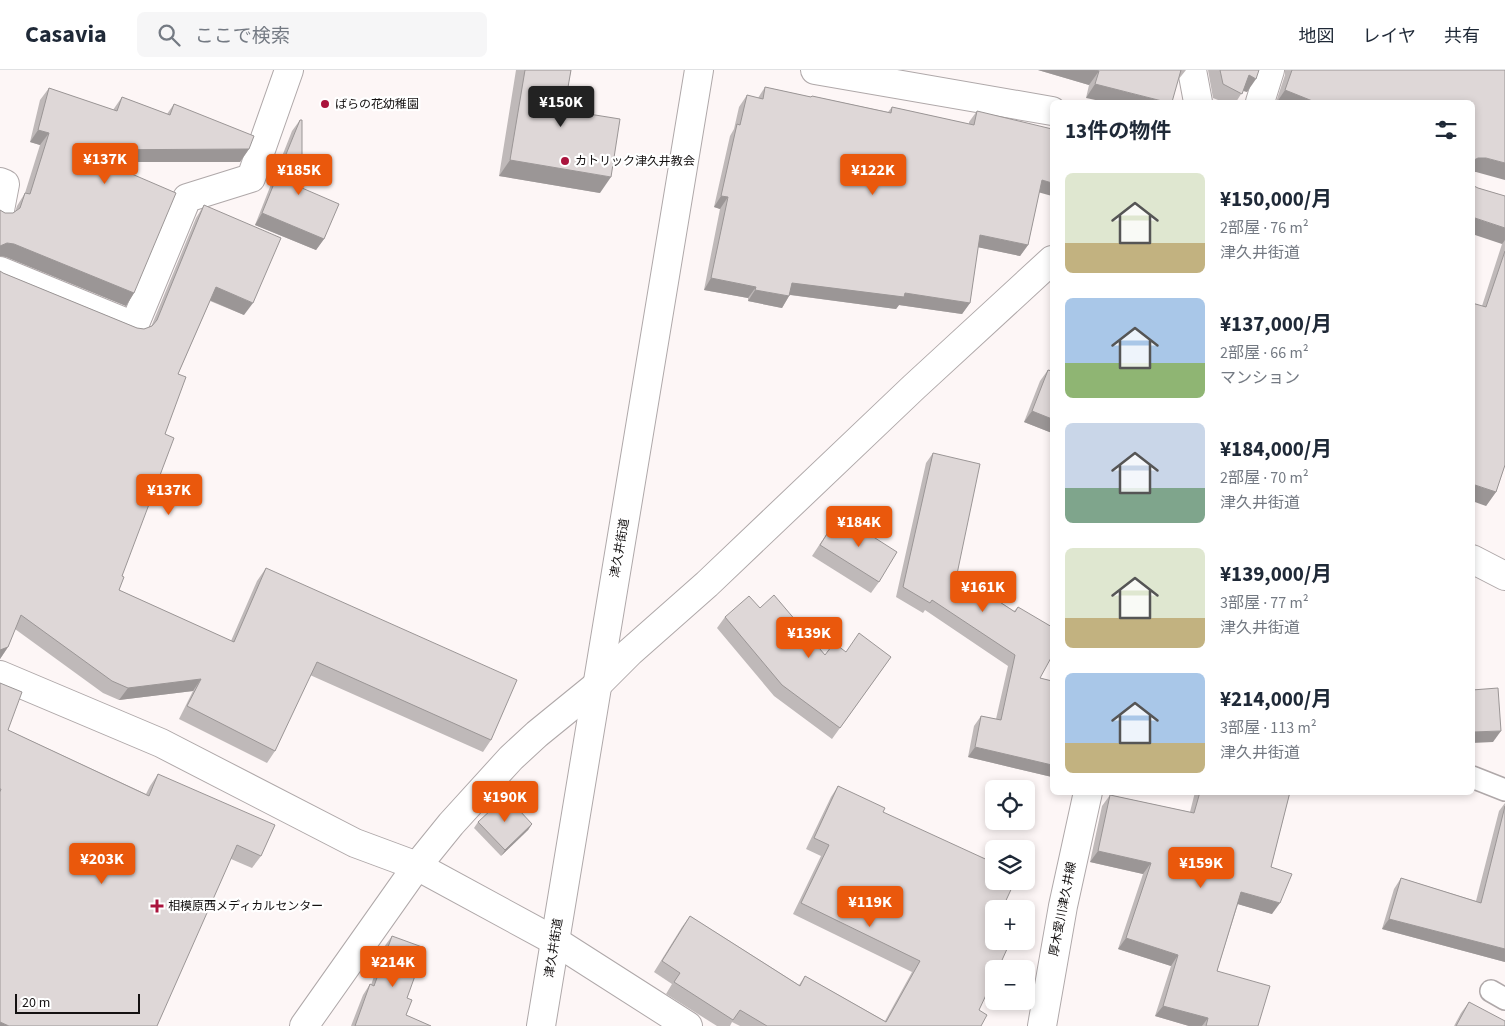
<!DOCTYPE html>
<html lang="ja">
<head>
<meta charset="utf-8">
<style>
  :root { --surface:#fff; --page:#f6f6f7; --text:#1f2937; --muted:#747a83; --line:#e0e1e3; --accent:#ea580c }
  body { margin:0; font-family:"Source Sans 3","Noto Sans JP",sans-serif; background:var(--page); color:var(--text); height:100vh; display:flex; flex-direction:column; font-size:19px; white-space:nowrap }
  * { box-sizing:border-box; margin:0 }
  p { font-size:16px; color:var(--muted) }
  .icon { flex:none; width:28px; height:28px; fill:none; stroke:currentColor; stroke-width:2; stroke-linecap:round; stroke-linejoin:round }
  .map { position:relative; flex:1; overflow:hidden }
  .side { position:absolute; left:1050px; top:30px; width:425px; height:695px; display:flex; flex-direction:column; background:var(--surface); border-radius:8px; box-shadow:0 2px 8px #0003 }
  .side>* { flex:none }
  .tools { position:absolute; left:985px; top:710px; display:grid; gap:10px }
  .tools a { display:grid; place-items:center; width:50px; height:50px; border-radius:8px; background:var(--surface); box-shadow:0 2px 8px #0003; font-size:25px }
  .scale { position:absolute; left:15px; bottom:12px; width:125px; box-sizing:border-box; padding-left:5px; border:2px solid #141111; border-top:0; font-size:14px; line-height:18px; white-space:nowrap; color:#141111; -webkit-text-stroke:4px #fff; paint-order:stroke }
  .price { position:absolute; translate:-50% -42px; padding:0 11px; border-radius:5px; background:var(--accent); color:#fff; font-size:16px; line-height:32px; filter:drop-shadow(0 1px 2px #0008) }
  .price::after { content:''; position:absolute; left:50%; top:30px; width:15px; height:11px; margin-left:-8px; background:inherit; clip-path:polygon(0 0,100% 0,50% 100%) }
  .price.current { background:#222; color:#fff }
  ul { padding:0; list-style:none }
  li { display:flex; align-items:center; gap:15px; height:125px; padding:0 15px }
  li span { display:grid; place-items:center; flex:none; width:140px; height:100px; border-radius:8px; color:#555 }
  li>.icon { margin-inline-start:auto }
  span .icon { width:60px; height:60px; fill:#fffc; stroke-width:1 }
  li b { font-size:21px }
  h2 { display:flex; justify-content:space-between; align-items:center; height:60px; padding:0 15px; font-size:21px }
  header { display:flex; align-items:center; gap:30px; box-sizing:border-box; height:70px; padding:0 25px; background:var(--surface); border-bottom:1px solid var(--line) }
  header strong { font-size:24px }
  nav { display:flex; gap:28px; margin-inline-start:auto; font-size:18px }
  .search { width:350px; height:45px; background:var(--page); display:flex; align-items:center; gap:12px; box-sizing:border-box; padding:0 18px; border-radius:8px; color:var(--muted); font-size:19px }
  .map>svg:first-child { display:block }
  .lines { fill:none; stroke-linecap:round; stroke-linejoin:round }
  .lane-casing { stroke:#afa8a9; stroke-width:24 }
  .street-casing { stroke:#afa8a9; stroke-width:30 }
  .secondary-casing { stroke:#afa8a9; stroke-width:30 }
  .primary-casing { stroke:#afa8a9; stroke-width:30 }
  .highway-casing { stroke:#afa8a9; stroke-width:30 }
  .lane { stroke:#fff; stroke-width:21 }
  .street { stroke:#fff; stroke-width:28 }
  .secondary { stroke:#fff; stroke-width:28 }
  .primary { stroke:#fff; stroke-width:28 }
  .highway { stroke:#fff; stroke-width:28 }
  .wall { fill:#bfb9b9 }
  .shaded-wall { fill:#9b9696 }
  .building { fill:#ded7d7; stroke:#9b9696 }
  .poi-dot { fill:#aa143d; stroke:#fff; stroke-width:2 }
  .labels { text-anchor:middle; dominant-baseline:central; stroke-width:4.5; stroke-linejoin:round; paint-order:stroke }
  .poi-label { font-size:12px; fill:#141111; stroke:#fff; text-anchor:start }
  .street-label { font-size:12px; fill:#141111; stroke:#fff }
</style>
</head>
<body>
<header>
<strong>Casavia</strong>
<div class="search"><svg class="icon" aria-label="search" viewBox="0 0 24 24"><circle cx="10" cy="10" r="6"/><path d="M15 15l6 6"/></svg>ここで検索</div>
<nav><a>地図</a><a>レイヤ</a><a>共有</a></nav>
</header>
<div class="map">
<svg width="1505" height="956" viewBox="0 0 1505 956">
  <rect width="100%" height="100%" fill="#fdf6f6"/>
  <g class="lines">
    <g class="lane-casing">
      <g id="lane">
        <polyline points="1472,707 1505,720"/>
        <polyline points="1491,921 1505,929"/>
      </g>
    </g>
    <g class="street-casing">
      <g id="street">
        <polyline points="815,0 1052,41"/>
        <polyline points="1192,0 1198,32"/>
        <polyline points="0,112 5,114 0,140"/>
        <polyline points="0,201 134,256 187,128 251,108 289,0"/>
        <polyline points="1472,489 1505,506"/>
        <polyline points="0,605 161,673 355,773 417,796 555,871 688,956"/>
        <polyline points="596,616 630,582 707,514 914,317 1052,190"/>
      </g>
    </g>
    <g class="secondary-casing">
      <polyline id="secondary" points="304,956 417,796 451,754 511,688 537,664 596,616"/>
    </g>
    <g class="primary-casing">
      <g id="primary">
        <polyline points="1260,32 1270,0"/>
        <polyline points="1042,956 1063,836 1088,722"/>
      </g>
    </g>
    <g class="highway-casing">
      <polyline id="highway" points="541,956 699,0"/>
    </g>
    <use href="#lane" class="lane"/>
    <use href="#street" class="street"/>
    <use href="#secondary" class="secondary"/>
    <use href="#primary" class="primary"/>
    <use href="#highway" class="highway"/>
  </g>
  <g class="wall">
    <polygon points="516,0 571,0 564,40 600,123 499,106"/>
    <polygon points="1038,0 1186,0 1178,10 1086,28 1089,15"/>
    <polygon points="1208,0 1259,0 1247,22 1243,21 1236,32 1223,32 1213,28"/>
    <polygon points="1285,0 1505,0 1476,102 1472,32 1276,32 1285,5"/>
    <polygon points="765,17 811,27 812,26 888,42 892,37 969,54 969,52 977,41 1039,123 1028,175 1020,186 978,177 970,233 962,244 899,235 896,239 790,225 789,226 782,238 748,231 748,228 704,220 720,139 714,137 730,66 734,59 739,37 747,25 758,28"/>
    <polygon points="49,18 113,40 122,27 167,44 174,34 249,79 240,92 104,92 134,223 126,236 6,187 0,186 0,140 5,143 13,143 15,142 17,136 25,123 40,75 30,72 40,30"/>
    <polygon points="300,50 302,118 324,169 316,180 255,155 292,61"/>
    <polygon points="1478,118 1505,126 1505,395 1496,422 1486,436 1482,236 1502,174"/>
    <polygon points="204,135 244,245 210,231 178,304 165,364 122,506 119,520 231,571 257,511 266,498 491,670 483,682 310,605 275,681 267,693 179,649 193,621 119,630 103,623 15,559 8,577 0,589 0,201 3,203 137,258 144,259 151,257 196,148"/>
    <polygon points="1048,300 1052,301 1052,363 1024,352 1040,311"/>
    <polygon points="933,383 957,504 1014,541 1018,537 1040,608 1052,611 1052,707 968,687 974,656 981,646 996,649 1008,596 925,540 923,543 896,527 926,393"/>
    <polygon points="839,445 879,512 871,523 812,486"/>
    <polygon points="760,538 825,585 891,587 832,669 774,626 717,558 725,547"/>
    <polygon points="0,613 8,660 146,724 150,716 158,704 261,786 252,798 231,789 0,956"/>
    <polygon points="838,716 883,742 988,870 979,940 981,956 740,956 732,952 730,956 717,956 666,924 672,914 654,902 682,857 690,846 799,915 805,906 885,951 912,902 793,844 821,786 806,779 831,727"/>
    <polygon points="1195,722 1290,722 1271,797 1272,844 1238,834 1217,901 1258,956 1189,956 1155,946 1171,896 1118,879 1143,804 1090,792 1102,736 1110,725 1190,742"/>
    <polygon points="1505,733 1505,892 1382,859 1394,819 1401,808 1476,831 1499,741"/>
    <polygon points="478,752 532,754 528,760 501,786 474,758"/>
    <polygon points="392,866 407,928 406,945 431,956 351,956 363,925 370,914 371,915 384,877"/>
    <polygon points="1469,932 1505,956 1454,956 1461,943"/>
  </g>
  <g class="shaded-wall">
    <polygon points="1038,0 1095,0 1099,1 1089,15"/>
    <polygon points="1249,5 1256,9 1247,22 1239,19"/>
    <polygon points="1095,14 1166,32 1105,32 1086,28"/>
    <polygon points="1285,20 1315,32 1277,32"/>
    <polygon points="38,60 49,63 40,75 30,72"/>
    <polygon points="249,79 240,92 68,92 76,80"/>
    <polygon points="1478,88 1486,88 1505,93 1505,110 1476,102 1472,102 1472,91"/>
    <polygon points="510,90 611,107 600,123 499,106"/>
    <polygon points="1042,110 1052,113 1052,126 1034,121"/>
    <polygon points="721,126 728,127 720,139 714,137"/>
    <polygon points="262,143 324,169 316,180 255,155"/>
    <polygon points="1472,147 1505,158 1505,170 1502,174 1472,164"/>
    <polygon points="980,165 1028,175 1020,186 972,176"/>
    <polygon points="7,173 14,174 134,223 126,236 6,187 0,186 0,176"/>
    <polygon points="711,208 756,217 748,228 704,220"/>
    <polygon points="792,213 905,223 970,233 962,244 899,235 896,239 784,224"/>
    <polygon points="216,217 253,233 244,245 207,229"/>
    <polygon points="755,220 789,226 782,238 748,231"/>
    <polygon points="1032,341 1052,349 1052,363 1024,352"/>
    <polygon points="1472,414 1496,422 1486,436 1472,431"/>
    <polygon points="8,577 0,589 0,580"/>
    <polygon points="201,609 193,621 119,630 128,618"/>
    <polygon points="1501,661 1493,672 1472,673 1472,662"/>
    <polygon points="975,677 1052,695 1052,707 968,687"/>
    <polygon points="532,754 528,760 501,786 505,780"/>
    <polygon points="1098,781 1151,793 1143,804 1090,792"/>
    <polygon points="1241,822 1280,833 1272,844 1234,833"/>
    <polygon points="1389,849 1505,879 1505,892 1382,859"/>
    <polygon points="1126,868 1178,885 1171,896 1118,879"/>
    <polygon points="1163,936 1208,948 1202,956 1189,956 1155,946"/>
    <polygon points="0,952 9,956 0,956"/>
  </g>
  <g class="building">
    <polygon points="525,0 571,0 564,40 620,49 611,107 510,90"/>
    <polygon points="1095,0 1181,0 1172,32 1166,32 1095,14 1099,1"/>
    <polygon points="1220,0 1259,0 1256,9 1249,5 1242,24 1223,14"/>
    <polygon points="1292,0 1505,0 1505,93 1486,88 1478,88 1472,91 1472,32 1315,32 1285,20"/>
    <polygon points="765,17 811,27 812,26 891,43 892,37 974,55 977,41 1052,59 1052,113 1042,110 1028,175 980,165 970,233 905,223 904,227 792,213 789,226 755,220 756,217 711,208 728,127 721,126 737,54 740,55 747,25 763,29"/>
    <polygon points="49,18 117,41 122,27 170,45 174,34 254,66 249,79 76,80 176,123 134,223 14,174 7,173 0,176 0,140 5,143 13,143 20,138 25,123 30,124 49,63 38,60"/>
    <polygon points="300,50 302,50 302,118 339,134 324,169 262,143"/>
    <polygon points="1472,115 1478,118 1505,126 1505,158 1472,147"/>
    <polygon points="204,135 281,168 253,233 216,217 178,304 186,307 165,364 174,368 122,506 124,507 119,520 234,572 266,498 517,610 491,670 317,592 275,681 187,636 201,609 128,618 112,611 21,545 8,577 0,580 0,201 3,203 137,258 144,259 152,256 157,250"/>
    <polygon points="1505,181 1505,395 1496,422 1472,414 1472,233 1486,237"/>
    <polygon points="1048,300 1052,301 1052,349 1032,341"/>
    <polygon points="933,383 980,394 957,504 1015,542 1018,537 1052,557 1052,586 1040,608 1052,611 1052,695 975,677 981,646 1001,650 1015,585 932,530 930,533 903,517"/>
    <polygon points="839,445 897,482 879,512 820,475"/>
    <polygon points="774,525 825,585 834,573 846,582 859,563 891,587 840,658 782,615 725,547 749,526 760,538"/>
    <polygon points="0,613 22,622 8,660 149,726 158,704 275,755 261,786 237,775 157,956 9,956 0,952 0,722 1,719 0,719"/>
    <polygon points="1498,618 1501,661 1472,662 1472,620"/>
    <polygon points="838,716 885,738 883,742 994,793 994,811 1015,811 1002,839 994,839 994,858 988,870 1007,879 998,899 994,899 994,908 979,940 987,945 981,956 767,956 740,940 733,950 674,912 680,903 662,891 690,846 800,916 805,906 886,952 920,891 801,833 829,775 814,768"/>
    <polygon points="1200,722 1290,722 1271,797 1292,804 1280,833 1241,822 1217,901 1270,916 1258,956 1206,956 1208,948 1163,936 1178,885 1126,868 1151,793 1098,781 1110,725 1194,743"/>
    <polygon points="506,726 532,754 505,780 478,752"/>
    <polygon points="1505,736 1505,879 1389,849 1401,808 1481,833"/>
    <polygon points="392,866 425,878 407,928 412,930 406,945 431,956 355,956 370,914 374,916"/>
    <polygon points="1469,932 1505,951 1505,956 1456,956"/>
  </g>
  <g class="poi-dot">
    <circle cx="325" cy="34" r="5"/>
    <circle cx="565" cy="91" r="5"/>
    <path d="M154.5 828.5h5v5h5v5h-5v5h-5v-5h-5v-5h5z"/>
  </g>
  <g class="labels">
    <g class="poi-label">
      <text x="335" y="34">ばらの花幼稚園</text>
      <text x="575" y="91">カトリック津久井教会</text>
      <text x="168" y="836">相模原西メディカルセンター</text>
    </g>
    <g class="street-label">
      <text transform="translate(620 478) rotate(-80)">津久井街道</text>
      <text transform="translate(1063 839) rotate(-79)">厚木愛川津久井線</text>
      <text transform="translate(554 878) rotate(-81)">津久井街道</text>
    </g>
  </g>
</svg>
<div class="tools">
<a><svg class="icon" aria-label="locate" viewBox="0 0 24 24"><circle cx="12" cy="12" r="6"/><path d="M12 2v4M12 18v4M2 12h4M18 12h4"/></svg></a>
<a><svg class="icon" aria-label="layers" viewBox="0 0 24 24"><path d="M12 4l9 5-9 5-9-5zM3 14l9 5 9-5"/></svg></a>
<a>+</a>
<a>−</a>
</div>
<div class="scale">20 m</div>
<b class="price current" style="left:561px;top:58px">¥150K</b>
<b class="price" style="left:105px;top:115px">¥137K</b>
<b class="price" style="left:299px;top:126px">¥185K</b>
<b class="price" style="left:873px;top:126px">¥122K</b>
<b class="price" style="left:169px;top:446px">¥137K</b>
<b class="price" style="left:859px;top:478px">¥184K</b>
<b class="price" style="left:983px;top:543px">¥161K</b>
<b class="price" style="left:809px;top:589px">¥139K</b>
<b class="price" style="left:505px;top:753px">¥190K</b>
<b class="price" style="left:102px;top:815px">¥203K</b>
<b class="price" style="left:1201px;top:819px">¥159K</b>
<b class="price" style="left:870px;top:858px">¥119K</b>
<b class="price" style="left:393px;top:918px">¥214K</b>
<section class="side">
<h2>13件の物件<svg class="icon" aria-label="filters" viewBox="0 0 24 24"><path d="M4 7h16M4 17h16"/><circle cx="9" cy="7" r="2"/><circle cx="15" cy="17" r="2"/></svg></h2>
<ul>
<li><span style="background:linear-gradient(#dfe7d0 70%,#c2b280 0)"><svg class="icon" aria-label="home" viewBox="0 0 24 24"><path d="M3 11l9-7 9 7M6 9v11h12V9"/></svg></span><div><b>¥150,000/月</b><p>2部屋 · 76 m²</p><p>津久井街道</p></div></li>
<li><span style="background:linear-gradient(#a9c7e8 65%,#8fb573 0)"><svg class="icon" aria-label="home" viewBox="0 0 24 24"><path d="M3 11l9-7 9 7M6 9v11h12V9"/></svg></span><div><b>¥137,000/月</b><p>2部屋 · 66 m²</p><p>マンション</p></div></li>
<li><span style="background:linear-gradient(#c9d6e8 65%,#7fa58c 0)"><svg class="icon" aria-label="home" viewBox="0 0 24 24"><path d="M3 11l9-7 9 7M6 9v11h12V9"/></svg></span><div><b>¥184,000/月</b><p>2部屋 · 70 m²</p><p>津久井街道</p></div></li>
<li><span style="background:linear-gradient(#dfe7d0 70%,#c2b280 0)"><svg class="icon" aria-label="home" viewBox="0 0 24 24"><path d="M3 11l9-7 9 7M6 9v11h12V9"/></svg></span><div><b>¥139,000/月</b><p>3部屋 · 77 m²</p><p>津久井街道</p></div></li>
<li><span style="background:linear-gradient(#a9c7e8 70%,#c2b280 0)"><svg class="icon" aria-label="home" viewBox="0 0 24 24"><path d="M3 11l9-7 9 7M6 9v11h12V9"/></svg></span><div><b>¥214,000/月</b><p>3部屋 · 113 m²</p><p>津久井街道</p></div></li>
</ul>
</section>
</div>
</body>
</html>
